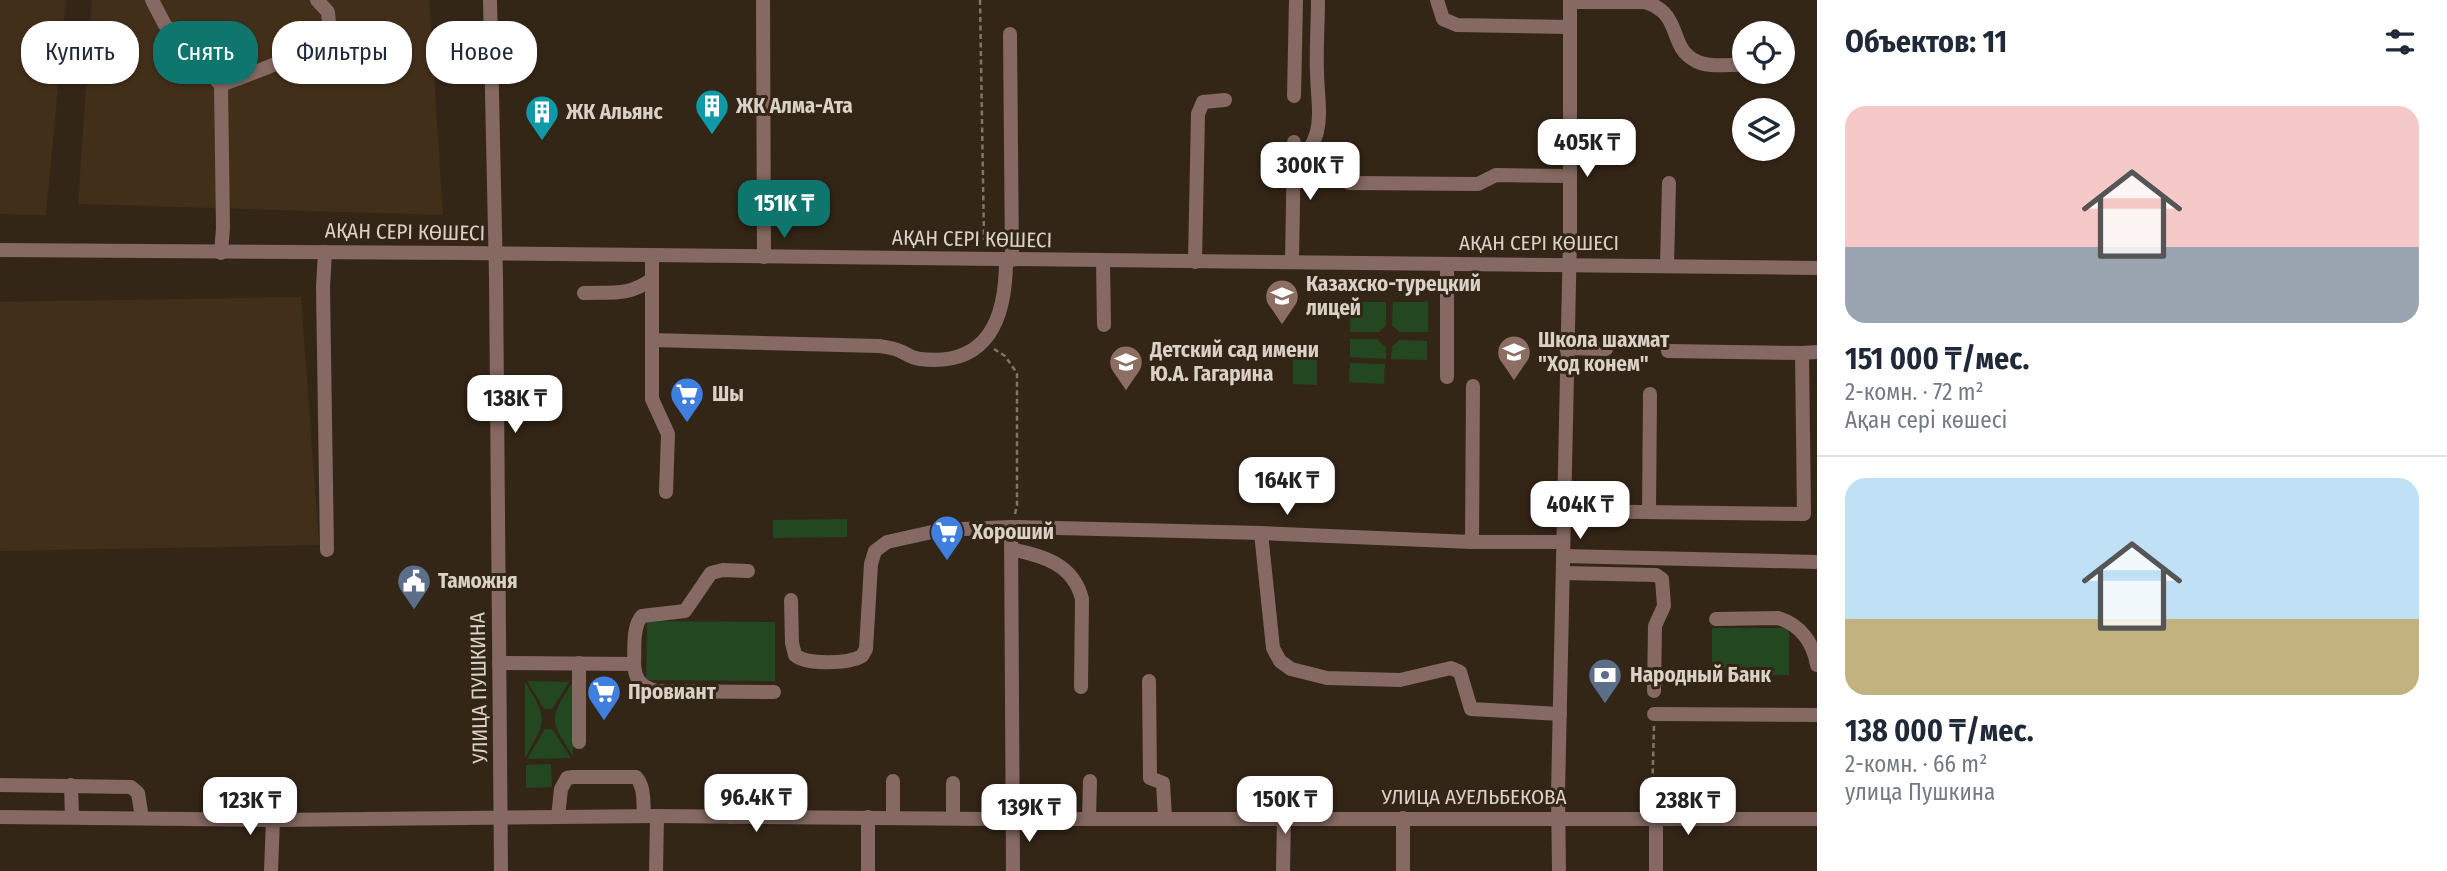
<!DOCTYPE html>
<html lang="ru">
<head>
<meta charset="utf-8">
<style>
  :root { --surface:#fff; --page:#f6f6f7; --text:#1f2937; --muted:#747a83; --line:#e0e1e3; --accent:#0f766e }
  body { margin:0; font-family:"Fira Sans Condensed",sans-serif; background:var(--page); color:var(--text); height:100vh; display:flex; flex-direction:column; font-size:26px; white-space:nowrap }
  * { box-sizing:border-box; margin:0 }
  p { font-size:23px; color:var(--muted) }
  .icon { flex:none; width:38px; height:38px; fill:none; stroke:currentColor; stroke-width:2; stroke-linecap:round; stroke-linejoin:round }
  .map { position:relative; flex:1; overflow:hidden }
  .panel { display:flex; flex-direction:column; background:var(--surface); width:630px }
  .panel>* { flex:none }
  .top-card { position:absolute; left:21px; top:21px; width:665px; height:63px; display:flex; gap:14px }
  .fabs { position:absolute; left:1732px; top:21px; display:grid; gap:14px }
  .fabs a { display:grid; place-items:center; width:63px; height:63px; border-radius:50%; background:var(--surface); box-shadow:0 2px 5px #0004; font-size:35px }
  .price { position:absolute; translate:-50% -60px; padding:0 16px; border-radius:14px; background:#fff; color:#222; font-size:23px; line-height:46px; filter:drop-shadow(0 2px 4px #0008) }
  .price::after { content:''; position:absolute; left:50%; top:42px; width:21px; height:16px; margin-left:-10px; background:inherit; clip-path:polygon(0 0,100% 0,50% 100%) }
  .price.active { background:var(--accent); color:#fff }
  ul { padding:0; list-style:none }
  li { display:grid; align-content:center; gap:14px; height:371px; padding:0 28px }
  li+li { border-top:2px solid var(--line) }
  li span { display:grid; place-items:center; height:217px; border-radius:21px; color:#555 }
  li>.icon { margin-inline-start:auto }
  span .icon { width:126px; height:126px; fill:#fffc; stroke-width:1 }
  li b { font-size:30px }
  h2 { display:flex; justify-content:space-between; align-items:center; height:84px; padding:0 28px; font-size:30px }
  .chip { padding:0 24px; border-radius:28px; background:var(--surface); box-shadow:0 2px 5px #0004; font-size:24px; line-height:63px }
  .chip.active { background:var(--accent); color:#fff }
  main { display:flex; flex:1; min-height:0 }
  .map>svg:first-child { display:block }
  .built { fill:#422f1a }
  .green { fill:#234721 }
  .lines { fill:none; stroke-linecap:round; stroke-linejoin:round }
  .path { stroke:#817568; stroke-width:2.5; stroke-dasharray:5 3.5; stroke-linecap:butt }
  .minor { stroke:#856962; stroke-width:14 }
  .labels { text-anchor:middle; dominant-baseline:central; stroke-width:6; stroke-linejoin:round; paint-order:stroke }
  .poi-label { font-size:21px; font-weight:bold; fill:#dad1c7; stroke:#342617; text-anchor:start }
  .street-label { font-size:21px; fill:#dad1c7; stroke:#342617 }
</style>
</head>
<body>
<main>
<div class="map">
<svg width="1817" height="871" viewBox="0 0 1817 871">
  <rect width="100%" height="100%" fill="#342617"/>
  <g class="built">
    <polygon points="0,0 66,0 46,215 0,214"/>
    <polygon points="92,0 429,0 443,215 78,204"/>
    <polygon points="301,297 319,545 0,551 0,302"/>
  </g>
  <g class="green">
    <polygon points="1351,302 1386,302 1386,325 1379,332 1350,332"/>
    <polygon points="1393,302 1428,302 1428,332 1400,332 1392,325"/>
    <polygon points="1350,339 1377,339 1386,348 1386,359 1350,357"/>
    <polygon points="1399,340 1427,341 1427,360 1391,359 1392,347"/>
    <polygon points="1293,357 1317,357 1317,385 1293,384"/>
    <polygon points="1350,363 1385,364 1384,384 1349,382"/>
    <polygon points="847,519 847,537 773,538 773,520"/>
    <polygon points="647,621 775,622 775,681 646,680"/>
    <rect x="1712" y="628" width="77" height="47"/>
    <polygon points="527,681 569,682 552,709 544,709"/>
    <path d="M525 682C548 720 547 719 525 758Z"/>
    <path d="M572 683 573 756C549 719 549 720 572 683Z"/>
    <polygon points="545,729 552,729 571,758 527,759"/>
    <polygon points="551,764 552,787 526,788 526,765"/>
  </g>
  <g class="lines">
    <g class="path">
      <polyline points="980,0 984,240"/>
      <polyline points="994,349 1005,356 1017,373 1017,505 1015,514"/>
      <polyline points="1652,799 1654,726"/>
    </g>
    <g class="minor">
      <polyline points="152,0 165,25 221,85 223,228 221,253"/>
      <polyline points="490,0 496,277 501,871"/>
      <polyline points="763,0 764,257"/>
      <polyline points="1437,0 1443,19 1457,25 1570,27"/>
      <path d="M1570 2H1645C1684 14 1667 47 1696 61 1709 68 1730 64 1745 65"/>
      <polyline points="1010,34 1012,260"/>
      <path d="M221 85C248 74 320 53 329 23 329 22 328 13 328 12L317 0"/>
      <polyline points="1294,96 1296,0"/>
      <path d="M1292 169C1328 137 1318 114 1317 72 1316 48 1318 24 1318 0"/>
      <polyline points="1349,183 1478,184 1496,175 1569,176"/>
      <polyline points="0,250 465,253 1817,268"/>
      <polyline points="325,252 323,287 327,550"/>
      <polyline points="652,257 652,399 668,434 666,492"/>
      <polyline points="1103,261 1104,325"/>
      <polyline points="1195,262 1198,114 1203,102 1225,100"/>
      <polyline points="1292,262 1294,142"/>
      <polyline points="1667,266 1669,183"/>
      <path d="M584 293C611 292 630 296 652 279"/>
      <path d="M652 340 879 346C886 347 894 348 900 351 907 354 912 358 920 359 988 367 1006 319 1006 260"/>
      <polyline points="1566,348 1606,349"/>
      <polyline points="1668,351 1802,353"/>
      <polyline points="1447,377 1447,264"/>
      <polyline points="1564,511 1804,514 1802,353 1817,352"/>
      <polyline points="1649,512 1650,394"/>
      <polyline points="1011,527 1013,871"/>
      <polyline points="1261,533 1273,648 1280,661 1291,669 1327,678 1400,680 1451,668 1460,672 1471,709 1560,714"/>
      <polyline points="1472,542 1473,386"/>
      <path d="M1011 549C1042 556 1073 563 1082 599L1081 687"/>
      <polyline points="1563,556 1817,562"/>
      <polyline points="1563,573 1656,575 1662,579 1664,606 1655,626 1654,691"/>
      <path d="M791 600 792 643 795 655C807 665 848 664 862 656L866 649 871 564 875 551 887 542 941 530 1011 527 1261 533 1472 542H1563"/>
      <path d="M1716 619 1778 618C1801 625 1813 643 1817 665"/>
      <path d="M499 663 634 664C635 649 632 627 642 616L685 611 711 573 723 570 748 571"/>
      <path d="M634 664C635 680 641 687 657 691L774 692"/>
      <polyline points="1149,681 1150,778 1163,783 1165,818"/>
      <polyline points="1654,714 1817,715"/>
      <polyline points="579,742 579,663"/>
      <polyline points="0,785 131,787 138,793 142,818"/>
      <polyline points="71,785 72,817"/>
      <polyline points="0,817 273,820 657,816 989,819 1817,819"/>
      <path d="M558 817 561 789 567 778 573 777H636C645 787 643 803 644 816"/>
      <polyline points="731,817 732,788 738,782 743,781 775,782 783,785 786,793 786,817"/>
      <polyline points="893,817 893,781"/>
      <polyline points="953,818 953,783"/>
      <polyline points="1403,818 1403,871"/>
      <polyline points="1089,819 1090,781"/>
      <polyline points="271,871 273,820"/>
      <polyline points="656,871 657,816"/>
      <polyline points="868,871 868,817"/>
      <polyline points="1283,871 1284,818"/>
      <polyline points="1559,871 1558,794 1570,236 1570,0"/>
      <polyline points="1656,871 1656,819"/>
    </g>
  </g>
  <defs>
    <g id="building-pin" transform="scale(1.75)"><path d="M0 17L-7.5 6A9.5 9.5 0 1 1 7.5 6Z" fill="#0f9aa8" stroke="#342617"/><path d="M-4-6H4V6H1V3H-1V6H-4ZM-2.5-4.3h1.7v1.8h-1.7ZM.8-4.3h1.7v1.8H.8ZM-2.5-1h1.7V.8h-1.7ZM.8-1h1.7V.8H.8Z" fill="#fff"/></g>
    <g id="university-pin" transform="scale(1.75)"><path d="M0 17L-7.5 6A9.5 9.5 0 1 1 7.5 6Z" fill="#8d6e63" stroke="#342617"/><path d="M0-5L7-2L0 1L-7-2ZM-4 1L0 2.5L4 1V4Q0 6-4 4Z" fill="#fff"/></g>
    <g id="school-pin" transform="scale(1.75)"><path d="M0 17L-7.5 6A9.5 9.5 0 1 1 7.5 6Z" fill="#8d6e63" stroke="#342617"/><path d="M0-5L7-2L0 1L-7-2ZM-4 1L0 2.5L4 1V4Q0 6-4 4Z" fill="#fff"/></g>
    <g id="supermarket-pin" transform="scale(1.75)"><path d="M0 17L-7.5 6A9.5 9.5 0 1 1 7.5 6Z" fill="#3f7fe0" stroke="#342617"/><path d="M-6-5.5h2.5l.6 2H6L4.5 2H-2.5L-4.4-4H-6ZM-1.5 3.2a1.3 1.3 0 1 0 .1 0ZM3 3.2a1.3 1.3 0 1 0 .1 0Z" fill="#fff"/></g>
    <g id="civic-pin" transform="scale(1.75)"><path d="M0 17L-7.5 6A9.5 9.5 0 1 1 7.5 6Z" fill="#5c6f8a" stroke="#342617"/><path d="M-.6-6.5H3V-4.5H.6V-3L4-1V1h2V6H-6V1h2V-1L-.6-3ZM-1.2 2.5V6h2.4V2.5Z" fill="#fff"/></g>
    <g id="bank-pin" transform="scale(1.75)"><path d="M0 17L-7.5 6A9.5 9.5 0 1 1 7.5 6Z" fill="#5c6f8a" stroke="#342617"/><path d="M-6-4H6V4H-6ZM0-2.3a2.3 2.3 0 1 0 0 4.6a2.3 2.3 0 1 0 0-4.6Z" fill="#fff"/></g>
  </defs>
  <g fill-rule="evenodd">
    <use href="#building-pin" x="712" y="106"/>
    <use href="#building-pin" x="542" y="112"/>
    <use href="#university-pin" x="1282" y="296"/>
    <use href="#school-pin" x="1514" y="352"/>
    <use href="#school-pin" x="1126" y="362"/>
    <use href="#supermarket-pin" x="687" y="394"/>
    <use href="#supermarket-pin" x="947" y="532"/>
    <use href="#civic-pin" x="414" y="581"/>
    <use href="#bank-pin" x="1605" y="675"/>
    <use href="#supermarket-pin" x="604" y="692"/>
  </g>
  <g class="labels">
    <g class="poi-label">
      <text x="736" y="106">ЖК Алма-Ата</text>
      <text x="566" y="112">ЖК Альянс</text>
      <text x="1306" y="284">Казахско-турецкий<tspan x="1306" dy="24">лицей</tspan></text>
      <text x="1538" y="340">Школа шахмат<tspan x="1538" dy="24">"Ход конем"</tspan></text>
      <text x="1150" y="350">Детский сад имени<tspan x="1150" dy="24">Ю.А. Гагарина</tspan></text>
      <text x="712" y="394">Шы</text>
      <text x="972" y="532">Хороший</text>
      <text x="438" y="581">Таможня</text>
      <text x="1630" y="675">Народный Банк</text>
      <text x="628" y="692">Провиант</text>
    </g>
    <g class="street-label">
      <text transform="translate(405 232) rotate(1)">АҚАН СЕРІ КӨШЕСІ</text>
      <text transform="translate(972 239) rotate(1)">АҚАН СЕРІ КӨШЕСІ</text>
      <text x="1539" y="243">АҚАН СЕРІ КӨШЕСІ</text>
      <text transform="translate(479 688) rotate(-91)">УЛИЦА ПУШКИНА</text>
      <text x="1474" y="797">УЛИЦА АУЕЛЬБЕКОВА</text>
    </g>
  </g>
</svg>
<div class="fabs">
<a><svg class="icon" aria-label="locate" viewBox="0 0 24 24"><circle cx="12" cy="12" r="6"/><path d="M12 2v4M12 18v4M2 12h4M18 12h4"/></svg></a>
<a><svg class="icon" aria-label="layers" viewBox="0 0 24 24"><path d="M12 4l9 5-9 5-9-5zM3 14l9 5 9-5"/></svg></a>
</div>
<b class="price" style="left:1587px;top:179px">405K ₸</b>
<b class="price" style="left:1310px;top:202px">300K ₸</b>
<b class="price active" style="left:784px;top:240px">151K ₸</b>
<b class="price" style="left:515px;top:435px">138K ₸</b>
<b class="price" style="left:1287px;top:517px">164K ₸</b>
<b class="price" style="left:1580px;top:541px">404K ₸</b>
<b class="price" style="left:756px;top:834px">96.4K ₸</b>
<b class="price" style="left:1285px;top:836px">150K ₸</b>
<b class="price" style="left:250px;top:837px">123K ₸</b>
<b class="price" style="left:1688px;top:837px">238K ₸</b>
<b class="price" style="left:1029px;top:844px">139K ₸</b>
<div class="top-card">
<a class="chip">Купить</a>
<a class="chip active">Снять</a>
<a class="chip">Фильтры</a>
<a class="chip">Новое</a>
</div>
</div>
<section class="panel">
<h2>Объектов: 11<svg class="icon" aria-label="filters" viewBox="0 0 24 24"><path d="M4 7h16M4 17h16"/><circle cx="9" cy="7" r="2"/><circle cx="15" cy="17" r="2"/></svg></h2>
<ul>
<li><span style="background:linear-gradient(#f6c9c9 65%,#9aa5b1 0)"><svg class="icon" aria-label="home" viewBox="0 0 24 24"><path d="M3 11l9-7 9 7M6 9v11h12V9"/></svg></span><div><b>151 000 ₸/мес.</b><p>2-комн. · 72 m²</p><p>Ақан сері көшесі</p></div></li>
<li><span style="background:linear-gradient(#bfe0f5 65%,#c2b280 0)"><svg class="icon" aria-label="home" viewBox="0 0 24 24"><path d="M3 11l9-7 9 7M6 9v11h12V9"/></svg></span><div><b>138 000 ₸/мес.</b><p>2-комн. · 66 m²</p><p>улица Пушкина</p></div></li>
</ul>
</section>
</main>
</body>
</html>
